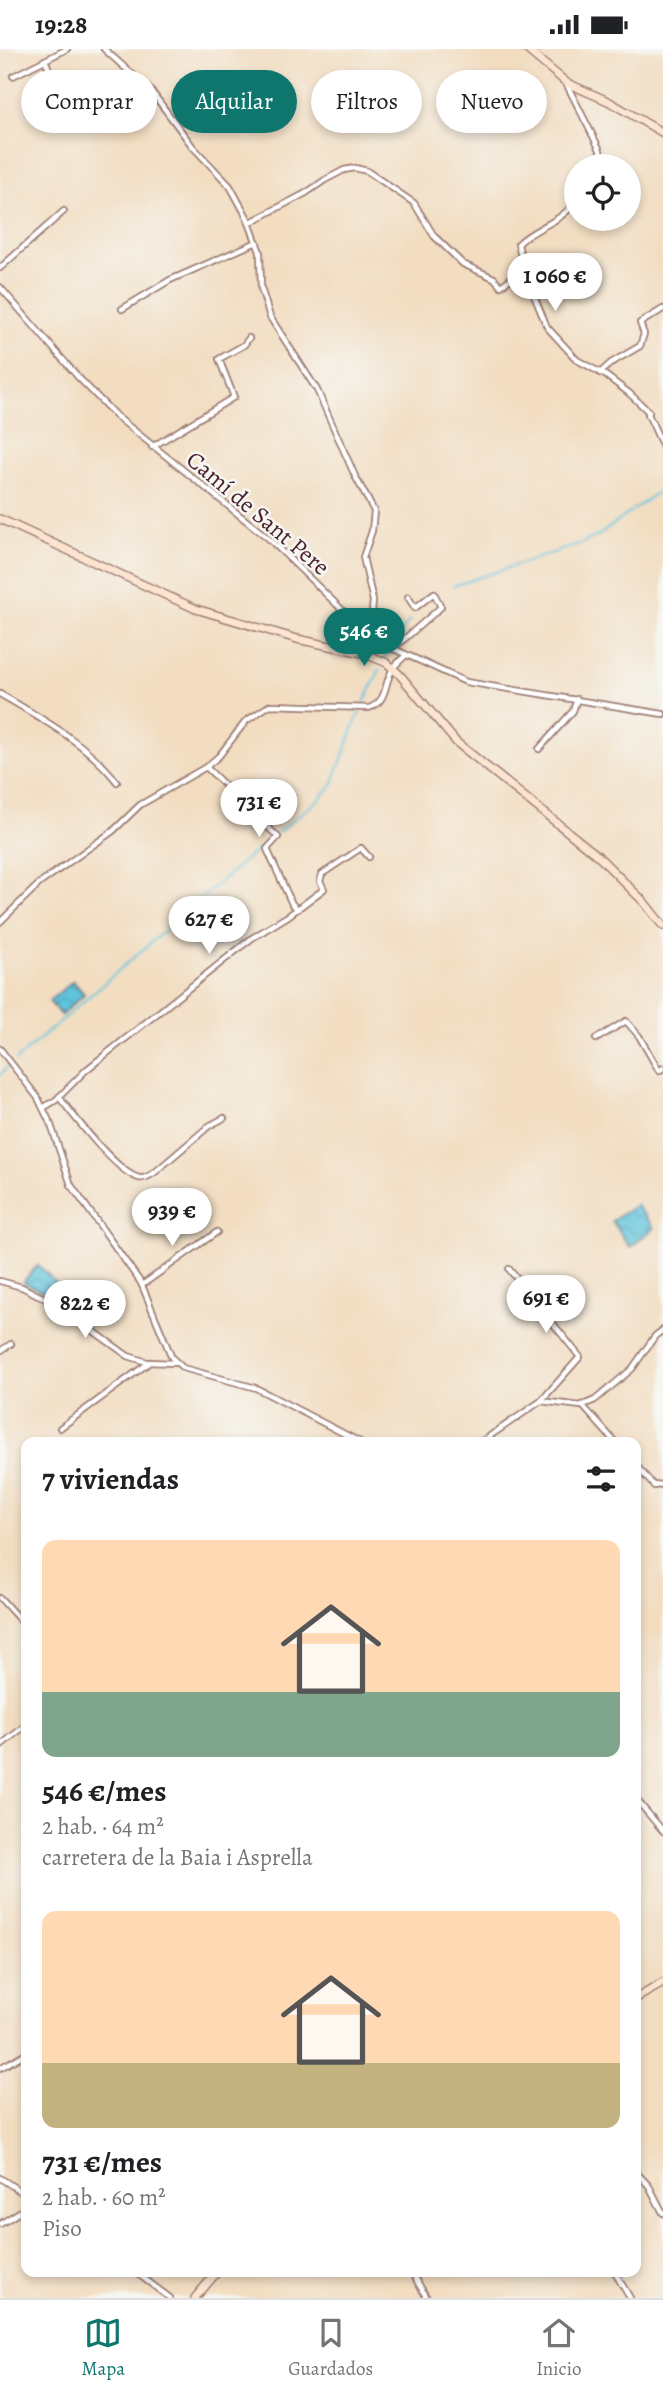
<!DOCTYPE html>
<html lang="es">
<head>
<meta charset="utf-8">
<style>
  :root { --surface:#fff; --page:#f6f6f6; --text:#202124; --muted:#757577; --line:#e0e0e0; --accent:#0f766e }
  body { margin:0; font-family:Alegreya,serif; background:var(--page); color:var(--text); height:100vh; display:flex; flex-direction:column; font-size:26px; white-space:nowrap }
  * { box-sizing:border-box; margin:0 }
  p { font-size:23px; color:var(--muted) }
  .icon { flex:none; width:38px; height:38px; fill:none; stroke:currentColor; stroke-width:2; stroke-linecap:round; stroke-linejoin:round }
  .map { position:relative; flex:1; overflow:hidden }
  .details { position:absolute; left:21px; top:1388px; width:620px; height:840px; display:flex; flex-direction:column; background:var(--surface); border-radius:14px; box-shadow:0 4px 10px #0003 }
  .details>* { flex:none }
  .hud { position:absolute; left:21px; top:21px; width:621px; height:63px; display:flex; gap:14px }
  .fabs { position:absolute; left:564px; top:105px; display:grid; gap:14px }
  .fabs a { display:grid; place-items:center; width:77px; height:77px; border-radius:50%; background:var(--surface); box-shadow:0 4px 10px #0003; font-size:35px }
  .price { position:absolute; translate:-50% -60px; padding:0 16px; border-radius:24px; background:#fff; color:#222; font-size:23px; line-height:46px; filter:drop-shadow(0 2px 4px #0008) }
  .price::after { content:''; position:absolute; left:50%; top:42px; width:21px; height:16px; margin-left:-10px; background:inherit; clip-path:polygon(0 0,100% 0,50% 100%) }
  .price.active { background:var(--accent); color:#fff }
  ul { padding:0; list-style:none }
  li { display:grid; align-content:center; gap:14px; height:371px; padding:0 21px }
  li span { display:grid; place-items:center; height:217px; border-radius:14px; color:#555 }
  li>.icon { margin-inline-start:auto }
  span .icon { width:126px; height:126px; fill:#fffc; stroke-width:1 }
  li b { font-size:30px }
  h2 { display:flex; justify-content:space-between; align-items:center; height:84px; padding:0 21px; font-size:30px }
  .tag { padding:0 24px; border-radius:32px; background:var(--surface); box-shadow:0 4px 10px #0003; font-size:24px; line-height:63px }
  .tag.active { background:var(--accent); color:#fff }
  .status { display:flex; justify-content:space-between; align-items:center; height:49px; padding:0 35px; background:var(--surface); direction:ltr }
  .status svg { height:19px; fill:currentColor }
  .tabs { display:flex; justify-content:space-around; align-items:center; height:98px; border-top:2px solid var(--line); background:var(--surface); font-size:19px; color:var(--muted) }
  .tabs a { display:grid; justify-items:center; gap:4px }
  .tabs .active { color:var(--accent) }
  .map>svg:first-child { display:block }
  .water { fill:url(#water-waves); stroke:#547284; stroke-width:2 }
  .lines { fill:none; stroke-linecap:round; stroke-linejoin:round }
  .stream { stroke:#5fc4dd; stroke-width:2 }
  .minor-casing { stroke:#9e7e76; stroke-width:8 }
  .secondary-casing { stroke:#9e7e76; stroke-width:10 }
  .minor { stroke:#fff; stroke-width:4.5 }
  .secondary { stroke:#fce5d0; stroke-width:7 }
  .labels { text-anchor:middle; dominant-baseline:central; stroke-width:5; stroke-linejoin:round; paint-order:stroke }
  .street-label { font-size:24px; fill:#4a1f2b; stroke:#f6f6f2 }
</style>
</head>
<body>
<div class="status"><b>19:28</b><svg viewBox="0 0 49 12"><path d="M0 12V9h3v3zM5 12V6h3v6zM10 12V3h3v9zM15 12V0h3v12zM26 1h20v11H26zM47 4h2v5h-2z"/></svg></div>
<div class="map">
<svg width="663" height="2249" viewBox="0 0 663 2249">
  <defs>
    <pattern id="water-waves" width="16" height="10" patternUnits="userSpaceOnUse" patternTransform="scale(1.75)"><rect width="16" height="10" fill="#5fc4dd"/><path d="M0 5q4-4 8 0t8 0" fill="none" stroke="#54a8be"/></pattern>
  </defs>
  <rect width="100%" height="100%" fill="#f6f6f2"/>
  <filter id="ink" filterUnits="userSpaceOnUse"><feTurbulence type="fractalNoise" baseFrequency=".0143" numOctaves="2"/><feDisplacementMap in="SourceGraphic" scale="14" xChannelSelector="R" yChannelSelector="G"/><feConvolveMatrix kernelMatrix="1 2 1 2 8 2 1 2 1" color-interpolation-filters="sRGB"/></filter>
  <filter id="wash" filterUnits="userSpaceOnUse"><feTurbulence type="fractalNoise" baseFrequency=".00686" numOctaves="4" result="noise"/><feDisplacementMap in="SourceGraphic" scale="28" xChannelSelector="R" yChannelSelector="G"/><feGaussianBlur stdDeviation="1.57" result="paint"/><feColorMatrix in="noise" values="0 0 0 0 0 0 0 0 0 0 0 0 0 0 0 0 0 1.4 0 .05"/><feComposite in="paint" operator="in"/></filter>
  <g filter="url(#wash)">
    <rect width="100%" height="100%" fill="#f2ddc1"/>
    <g class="water">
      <polygon points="73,932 84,945 61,966 49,952"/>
      <polygon points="636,1156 654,1179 630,1198 612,1172"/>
      <polygon points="38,1216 58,1236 49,1246 23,1233"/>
    </g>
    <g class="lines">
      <g class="stream">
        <polyline points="535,510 585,493 599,486 663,439"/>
        <polyline points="453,537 532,511"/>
        <polyline points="392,596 410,571"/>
        <polyline points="385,610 388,602"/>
        <polyline points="363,656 380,620"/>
        <polyline points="277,784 318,751 332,736 360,662"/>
        <polyline points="16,1011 274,786"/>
        <polyline points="0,1026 9,1017"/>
      </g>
    </g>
  </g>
  <g filter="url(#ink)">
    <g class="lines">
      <g class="minor-casing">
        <g id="minor">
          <polyline points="104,0 152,43 193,98 230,137 247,168 260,203 261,239 270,268 317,341 355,427 374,462 372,482 363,508 373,552 371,574 367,584"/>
          <polyline points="45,11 57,38"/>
          <polyline points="13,27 67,0"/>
          <polyline points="567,36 600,101 602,117"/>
          <path d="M576 151C562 174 536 177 518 195L525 225 547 278 577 311 605 326 629 344 649 363"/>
          <polyline points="249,174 306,144 325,131 344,121 355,119 367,122 414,154 434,187 463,215 494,229 501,237 523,220"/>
          <polyline points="0,219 64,162"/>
          <polyline points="0,238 78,328 116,367 268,489 360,578 381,594 466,633 663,665"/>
          <polyline points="122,260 170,231 257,193"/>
          <polyline points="600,324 611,314 640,297 644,285 640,274 663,260"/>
          <polyline points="648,365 663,398"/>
          <polyline points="152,398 234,348 219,310 244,296 249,289"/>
          <polyline points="393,600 441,558 434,544 415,559 408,548"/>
          <path d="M0 645C41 669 88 695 117 733"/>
          <polyline points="539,700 573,662 577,650"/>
          <polyline points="206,718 278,788 267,800 292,855 298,860"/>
          <path d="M0 873 40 834 113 782 140 756 206 718 219 707 246 672 270 656 369 659C389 652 383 633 394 618 397 614 402 610 406 606"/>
          <polyline points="596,990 626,972 639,987 659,1022 663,1019"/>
          <polyline points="0,1000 38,1049 51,1076 71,1136 141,1234 172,1309 183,1319 256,1339 360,1393"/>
          <path d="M59 1048C74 1067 117 1124 139 1129 145 1130 149 1127 154 1124L209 1077 224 1069"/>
          <polyline points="43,1059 56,1051 86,1021 252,889 288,867 324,840 320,832 322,825 361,799 369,808"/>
          <polyline points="509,1220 580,1308 541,1352"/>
          <polyline points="0,1232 22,1238 56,1255 128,1307 147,1313 175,1314"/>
          <polyline points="142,1236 217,1183"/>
          <polyline points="0,1302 11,1295"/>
          <polyline points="582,1356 615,1393"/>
          <polyline points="60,1379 150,1313"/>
          <polyline points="481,1393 541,1352 581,1357 595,1351 632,1320 655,1287 663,1281"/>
          <polyline points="635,1415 654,1437 663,1435"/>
          <polyline points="0,1549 26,1578"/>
          <polyline points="0,1697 26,1676"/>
          <polyline points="635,1749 663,1782"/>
          <polyline points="0,2019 26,2004"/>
          <polyline points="635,2122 649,2137 663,2164"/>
          <polyline points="0,2129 26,2146"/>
          <polyline points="0,2175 26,2159"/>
          <polyline points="134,2222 170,2249"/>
          <polyline points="411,2222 427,2249"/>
          <polyline points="614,2222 630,2249"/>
        </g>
      </g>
      <g class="secondary-casing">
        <g id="secondary">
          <polyline points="526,0 567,34 608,52 663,84"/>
          <polyline points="0,470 196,560 297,590 363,604 387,614 400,626 456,693 598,807 644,853 663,877"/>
          <polyline points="635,1950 663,1934"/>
          <polyline points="195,2249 218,2222"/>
        </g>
      </g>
      <use href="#minor" class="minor"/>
      <use href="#secondary" class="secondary"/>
    </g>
  </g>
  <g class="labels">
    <g class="street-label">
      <text transform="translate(258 464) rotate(40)">Camí de Sant Pere</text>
    </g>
  </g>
</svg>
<div class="fabs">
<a><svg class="icon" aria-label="locate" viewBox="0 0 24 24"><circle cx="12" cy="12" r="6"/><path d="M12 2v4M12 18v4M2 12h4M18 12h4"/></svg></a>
</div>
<b class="price" style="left:555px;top:264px">1 060 €</b>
<b class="price active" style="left:364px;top:619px">546 €</b>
<b class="price" style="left:259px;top:790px">731 €</b>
<b class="price" style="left:209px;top:907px">627 €</b>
<b class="price" style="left:172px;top:1199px">939 €</b>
<b class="price" style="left:546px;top:1286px">691 €</b>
<b class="price" style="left:85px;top:1291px">822 €</b>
<div class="hud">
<a class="tag">Comprar</a>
<a class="tag active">Alquilar</a>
<a class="tag">Filtros</a>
<a class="tag">Nuevo</a>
</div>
<section class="details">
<h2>7 viviendas<svg class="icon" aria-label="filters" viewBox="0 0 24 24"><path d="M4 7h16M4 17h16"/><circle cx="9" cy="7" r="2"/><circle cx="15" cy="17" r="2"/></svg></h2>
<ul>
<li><span style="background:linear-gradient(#ffd9b3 70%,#7fa58c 0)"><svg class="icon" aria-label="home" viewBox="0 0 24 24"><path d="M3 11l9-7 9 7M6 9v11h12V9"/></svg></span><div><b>546 €/mes</b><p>2 hab. · 64 m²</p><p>carretera de la Baia i Asprella</p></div></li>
<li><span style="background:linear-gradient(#ffd9b3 70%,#c2b280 0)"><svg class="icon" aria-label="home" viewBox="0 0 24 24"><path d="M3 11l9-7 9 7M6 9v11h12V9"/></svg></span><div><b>731 €/mes</b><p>2 hab. · 60 m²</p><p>Piso</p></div></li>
</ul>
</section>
</div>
<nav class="tabs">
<a class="active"><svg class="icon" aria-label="map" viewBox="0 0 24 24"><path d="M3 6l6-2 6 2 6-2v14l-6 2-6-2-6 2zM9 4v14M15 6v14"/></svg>Mapa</a>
<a><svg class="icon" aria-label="saved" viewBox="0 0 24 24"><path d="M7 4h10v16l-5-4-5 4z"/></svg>Guardados</a>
<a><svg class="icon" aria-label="home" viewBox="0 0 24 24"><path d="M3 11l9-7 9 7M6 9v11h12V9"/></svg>Inicio</a>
</nav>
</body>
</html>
